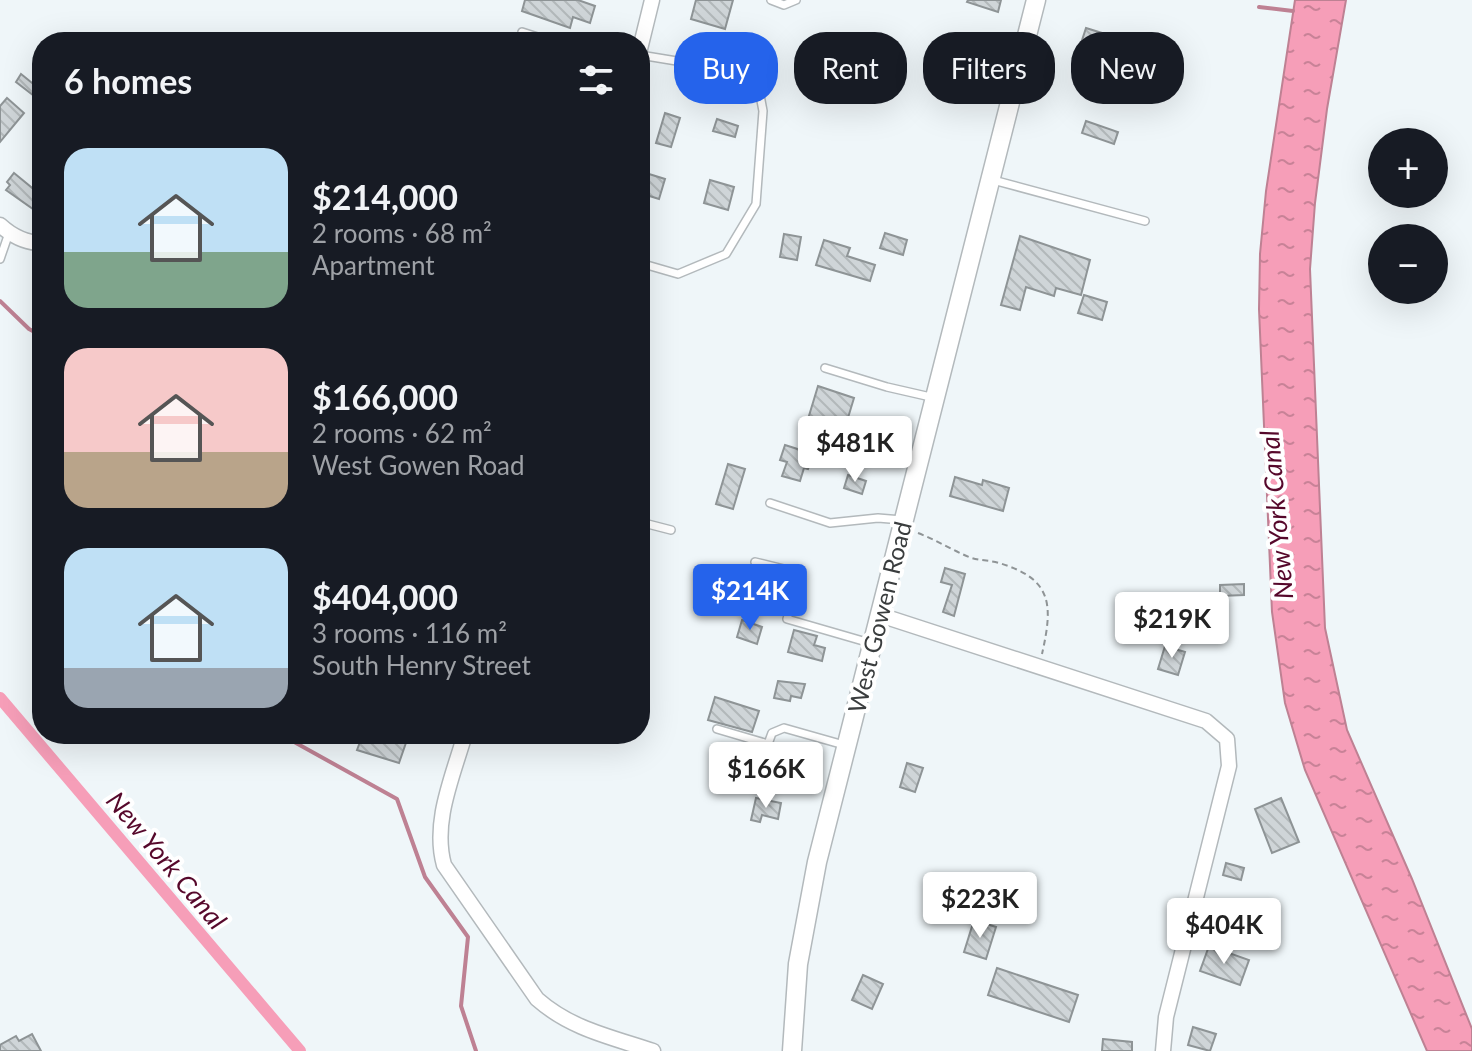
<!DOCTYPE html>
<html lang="en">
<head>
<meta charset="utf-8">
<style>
  :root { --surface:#171b24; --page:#20242c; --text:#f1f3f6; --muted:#9ea1a6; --accent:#2563eb }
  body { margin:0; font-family:Lato,sans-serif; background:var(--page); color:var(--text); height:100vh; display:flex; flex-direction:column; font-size:30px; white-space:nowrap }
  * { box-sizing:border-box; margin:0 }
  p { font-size:26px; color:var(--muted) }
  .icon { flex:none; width:44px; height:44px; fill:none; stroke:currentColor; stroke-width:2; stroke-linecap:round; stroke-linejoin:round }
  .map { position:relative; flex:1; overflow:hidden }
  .drawer { position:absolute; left:32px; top:32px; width:618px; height:712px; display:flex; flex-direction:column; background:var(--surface); border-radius:32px; box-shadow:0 8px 32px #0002 }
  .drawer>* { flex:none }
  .banner { position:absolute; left:674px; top:32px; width:678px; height:72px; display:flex; gap:16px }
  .tools { position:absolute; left:1368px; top:128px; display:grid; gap:16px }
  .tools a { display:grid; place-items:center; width:80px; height:80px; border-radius:50%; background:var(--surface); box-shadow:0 8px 32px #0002; font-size:40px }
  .price { position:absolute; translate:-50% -68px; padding:0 18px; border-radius:8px; background:#fff; color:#222; font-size:26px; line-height:52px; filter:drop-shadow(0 2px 4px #0008) }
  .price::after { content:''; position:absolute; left:50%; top:48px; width:24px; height:18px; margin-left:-12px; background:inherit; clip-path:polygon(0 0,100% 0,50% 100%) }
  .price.active { background:var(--accent); color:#fff }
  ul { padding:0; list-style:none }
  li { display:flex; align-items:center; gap:24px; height:200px; padding:0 32px }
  li span { display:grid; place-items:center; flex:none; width:224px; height:160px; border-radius:24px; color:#555 }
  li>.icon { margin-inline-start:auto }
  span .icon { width:96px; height:96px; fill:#fffc; stroke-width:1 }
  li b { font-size:34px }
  h2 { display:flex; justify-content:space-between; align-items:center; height:96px; padding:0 32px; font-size:34px }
  .pill { padding:0 28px; border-radius:32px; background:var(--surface); box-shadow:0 8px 32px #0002; font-size:28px; line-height:72px }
  .pill.active { background:var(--accent); color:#fff }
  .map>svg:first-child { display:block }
  .water { fill:url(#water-ripples); stroke:#be8193; stroke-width:2 }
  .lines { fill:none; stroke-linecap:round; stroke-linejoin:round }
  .stream { stroke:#be8193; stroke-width:4 }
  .canal { stroke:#f69eb8; stroke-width:12 }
  .building { fill:url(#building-back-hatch); stroke:#8e9496; stroke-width:2 }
  .service-casing { stroke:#b3b9bc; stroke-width:10 }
  .minor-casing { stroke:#b3b9bc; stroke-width:17 }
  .tertiary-casing { stroke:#b3b9bc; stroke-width:21 }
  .path { stroke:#8f9496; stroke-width:2; stroke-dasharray:6 4; stroke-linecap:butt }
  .service { stroke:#fff; stroke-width:7 }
  .minor { stroke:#fff; stroke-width:14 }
  .tertiary { stroke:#fff; stroke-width:18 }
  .labels { text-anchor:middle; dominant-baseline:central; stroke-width:8; stroke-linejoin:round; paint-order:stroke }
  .street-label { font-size:24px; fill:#3a3d3e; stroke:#fff }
  .water-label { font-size:26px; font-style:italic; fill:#56082b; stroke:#fff }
</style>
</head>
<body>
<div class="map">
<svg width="1472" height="1051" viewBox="0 0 1472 1051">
  <defs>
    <pattern id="water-ripples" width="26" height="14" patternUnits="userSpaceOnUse" patternTransform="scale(2)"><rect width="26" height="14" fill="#f69eb8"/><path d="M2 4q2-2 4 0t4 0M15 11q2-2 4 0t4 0" fill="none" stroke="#c88297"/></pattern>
    <pattern id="building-back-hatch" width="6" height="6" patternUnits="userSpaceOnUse" patternTransform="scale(2)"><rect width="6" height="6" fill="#cfd5d8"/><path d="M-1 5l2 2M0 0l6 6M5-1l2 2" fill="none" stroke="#b2b8ba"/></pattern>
  </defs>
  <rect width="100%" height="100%" fill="#eff6f9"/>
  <polygon class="water" points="1295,0 1346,0 1327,109 1315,203 1310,269 1325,628 1347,730 1412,879 1472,1029 1472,1051 1427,1051 1305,770 1285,703 1272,612 1259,309 1260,254 1266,191"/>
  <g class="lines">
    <g class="stream">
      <polyline points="1259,7 1293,11"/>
      <polyline points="0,301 29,329 42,336"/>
      <polyline points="287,734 296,743 397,799 425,877 468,937 461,1006 476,1051"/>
    </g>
    <polyline class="canal" points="0,698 300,1051"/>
  </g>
  <g class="building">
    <polygon points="525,0 578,0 595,6 590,23 573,17 570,28 522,11"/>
    <polygon points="696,0 733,0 725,29 691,19"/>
    <polygon points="968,0 1001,0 998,12 967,2"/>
    <polygon points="1086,28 1102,33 1094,60 1101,62 1096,76 1073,68"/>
    <polygon points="963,43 982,49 978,64 959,58"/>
    <polygon points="21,74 42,91 38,99 16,82"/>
    <polygon points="7,98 24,113 0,142 0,106"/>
    <polygon points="665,113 680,118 671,147 656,143"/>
    <polygon points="717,119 738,126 735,137 713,131"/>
    <polygon points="1086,121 1118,132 1114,144 1082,133"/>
    <polygon points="14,173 42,196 33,209 6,190 10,185 7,182"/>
    <polygon points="649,174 665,179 659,199 643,194"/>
    <polygon points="710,180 734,187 728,210 704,203"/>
    <polygon points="885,233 907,240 903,255 880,248"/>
    <polygon points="784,234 801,237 797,260 780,257"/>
    <polygon points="1020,236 1090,260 1081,295 1056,288 1054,296 1026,287 1020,310 1001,305"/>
    <polygon points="824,240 850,248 847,256 875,265 870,281 816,265"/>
    <polygon points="1084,295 1107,302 1102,320 1078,313"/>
    <polygon points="818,386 854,398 844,431 808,419"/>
    <polygon points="785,445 813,454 808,469 804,468 800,481 782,476 787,462 780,460"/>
    <polygon points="728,464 745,469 733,509 716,504"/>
    <polygon points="848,475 866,481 862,494 844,488"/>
    <polygon points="955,477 982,485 983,480 1009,488 1003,511 950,496"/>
    <polygon points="945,568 965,574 954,616 943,612 952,585 941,582"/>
    <polygon points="1244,584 1244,595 1220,596 1220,585"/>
    <polygon points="742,620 762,627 757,644 737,637"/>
    <polygon points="794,630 817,636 814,645 825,648 822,661 788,652"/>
    <polygon points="1165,646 1185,652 1178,675 1158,669"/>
    <polygon points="778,681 805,684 801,698 791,696 790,701 774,698"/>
    <polygon points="715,697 759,711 752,732 708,720"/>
    <polygon points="363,734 409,734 399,763 357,750"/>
    <polygon points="907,763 923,768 915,792 900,787"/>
    <polygon points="756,798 781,803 778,819 762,815 760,822 751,820"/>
    <polygon points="1281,798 1299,842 1272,853 1255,809"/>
    <polygon points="1226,863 1244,868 1241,880 1223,875"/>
    <polygon points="974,920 996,927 986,959 964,952"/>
    <polygon points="1209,946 1249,960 1240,985 1200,971"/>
    <polygon points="997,968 1078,995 1069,1022 988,995"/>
    <polygon points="863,975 883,984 872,1009 852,1000"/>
    <polygon points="1193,1027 1216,1034 1210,1051 1188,1045"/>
    <polygon points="32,1034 41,1051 0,1051 0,1045 16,1036 19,1041"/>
    <polygon points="1103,1039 1132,1042 1132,1051 1102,1051"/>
  </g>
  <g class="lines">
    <g class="service-casing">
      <g id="service">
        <polyline points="771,0 784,5 796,0"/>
        <polyline points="522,32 553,42"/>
        <polyline points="640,55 756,74 763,111 756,204 726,254 678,274 640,263"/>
        <polyline points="993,180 1145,221"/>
        <polyline points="0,259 9,233"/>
        <polyline points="825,368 887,387 935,398"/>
        <polyline points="770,503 830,523 878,518 902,520"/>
        <polyline points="640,522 671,530"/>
        <polyline points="755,562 800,573 787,619 870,643"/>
        <polyline points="717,729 768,744 772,733 784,728 844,745"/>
      </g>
    </g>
    <g class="minor-casing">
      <g id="minor">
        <polyline points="640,49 652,0"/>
        <path d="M0 225C12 236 25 243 42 243"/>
        <polyline points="880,615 1206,721 1227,739 1229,766 1166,1017 1163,1051"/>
        <path d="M465 734C453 776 432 822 444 865L537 999C571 1029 611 1037 653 1051"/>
      </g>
    </g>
    <g class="tertiary-casing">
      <polyline id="tertiary" points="792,1051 798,964 817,862 1036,0"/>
    </g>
    <path class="path" d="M918 533C936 540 952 550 969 557 979 561 990 560 999 563 1053 579 1053 605 1042 654"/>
    <use href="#service" class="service"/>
    <use href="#minor" class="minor"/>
    <use href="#tertiary" class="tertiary"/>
  </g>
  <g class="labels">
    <g class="street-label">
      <text transform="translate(879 617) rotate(-76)">West Gowen Road</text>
    </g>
    <g class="water-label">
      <text transform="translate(1276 515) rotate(-95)">New York Canal</text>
      <text transform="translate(167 860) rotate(50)">New York Canal</text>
    </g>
  </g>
</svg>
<div class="tools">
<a>+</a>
<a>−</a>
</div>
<b class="price" style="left:855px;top:484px">$481K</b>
<b class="price active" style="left:750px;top:632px">$214K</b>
<b class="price" style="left:1172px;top:660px">$219K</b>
<b class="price" style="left:766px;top:810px">$166K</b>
<b class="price" style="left:980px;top:940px">$223K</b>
<b class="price" style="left:1224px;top:966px">$404K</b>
<div class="banner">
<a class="pill active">Buy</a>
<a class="pill">Rent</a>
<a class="pill">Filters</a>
<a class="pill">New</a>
</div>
<section class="drawer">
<h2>6 homes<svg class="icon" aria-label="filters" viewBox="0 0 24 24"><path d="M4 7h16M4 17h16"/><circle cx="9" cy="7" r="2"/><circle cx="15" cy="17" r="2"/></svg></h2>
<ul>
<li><span style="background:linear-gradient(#bfe0f5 65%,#7fa58c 0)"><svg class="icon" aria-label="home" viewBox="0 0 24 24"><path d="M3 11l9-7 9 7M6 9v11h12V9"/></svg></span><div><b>$214,000</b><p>2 rooms · 68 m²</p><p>Apartment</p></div></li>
<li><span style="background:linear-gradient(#f6c9c9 65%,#b9a48a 0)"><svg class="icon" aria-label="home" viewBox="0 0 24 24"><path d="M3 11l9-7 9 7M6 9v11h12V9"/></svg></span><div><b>$166,000</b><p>2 rooms · 62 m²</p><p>West Gowen Road</p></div></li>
<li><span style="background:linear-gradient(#bfe0f5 75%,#9aa5b1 0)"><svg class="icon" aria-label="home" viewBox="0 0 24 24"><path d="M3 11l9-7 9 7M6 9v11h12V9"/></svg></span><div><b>$404,000</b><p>3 rooms · 116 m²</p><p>South Henry Street</p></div></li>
</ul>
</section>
</div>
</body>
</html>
